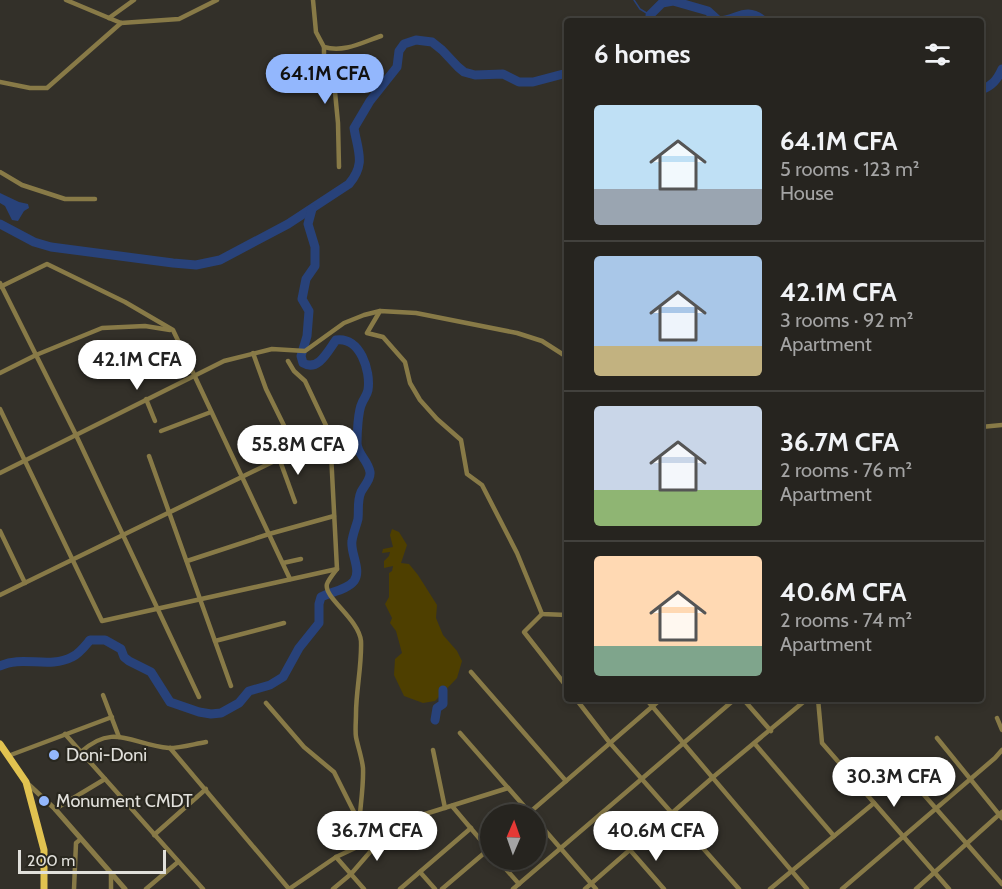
<!DOCTYPE html>
<html lang="en">
<head>
<meta charset="utf-8">
<style>
  :root { --surface:#26241f; --page:#2e2c28; --text:#f1f3f6; --muted:#a4a4a4; --line:#42413d; --accent:#93b7fd }
  body { margin:0; font-family:Cabin,sans-serif; background:var(--page); color:var(--text); height:100vh; display:flex; flex-direction:column; font-size:22px; white-space:nowrap }
  * { box-sizing:border-box; margin:0 }
  p { font-size:20px; color:var(--muted) }
  .icon { flex:none; width:33px; height:33px; fill:none; stroke:currentColor; stroke-width:2; stroke-linecap:round; stroke-linejoin:round }
  .map { position:relative; flex:1; overflow:hidden }
  .drawer { position:absolute; left:564px; top:18px; width:420px; height:684px; display:flex; flex-direction:column; background:var(--surface); border-radius:6px; box-shadow:0 3px 9px #0003,0 0 0 2px var(--line) }
  .drawer>* { flex:none }
  .needle { width:39px; rotate:2deg }
  .controls { position:absolute; left:480px; top:804px; display:grid; gap:12px }
  .controls a { display:grid; place-items:center; width:66px; height:66px; border-radius:50%; background:var(--surface); box-shadow:0 3px 9px #0003,0 0 0 2px var(--line); font-size:30px }
  .scale { position:absolute; left:18px; bottom:15px; width:148px; box-sizing:border-box; padding-left:6px; border:3px solid #e1e0db; border-top:0; font-size:16px; line-height:21px; white-space:nowrap; color:#e1e0db; -webkit-text-stroke:4px #29271f; paint-order:stroke }
  .price { position:absolute; translate:-50% -51px; padding:0 14px; border-radius:21px; background:#fff; color:#222; font-size:20px; line-height:39px; filter:drop-shadow(0 2px 3px #0008) }
  .price::after { content:''; position:absolute; left:50%; top:36px; width:18px; height:14px; margin-left:-9px; background:inherit; clip-path:polygon(0 0,100% 0,50% 100%) }
  .price.selected { background:var(--accent); color:#111 }
  ul { padding:0; list-style:none }
  li { display:flex; align-items:center; gap:18px; height:150px; padding:0 30px }
  li+li { border-top:2px solid var(--line) }
  li span { display:grid; place-items:center; flex:none; width:168px; height:120px; border-radius:6px; color:#555 }
  li>.icon { margin-inline-start:auto }
  span .icon { width:72px; height:72px; fill:#fffc; stroke-width:1 }
  li b { font-size:26px }
  h2 { display:flex; justify-content:space-between; align-items:center; height:72px; padding:0 30px; font-size:26px }
  .map>svg:first-child { display:block }
  .green { fill:#4e3f00 }
  .water { fill:#28427a }
  .lines { fill:none; stroke-linecap:round; stroke-linejoin:round }
  .stream { stroke:#28427a; stroke-width:1.5 }
  .river { stroke:#28427a; stroke-width:9 }
  .minor { stroke:#887a47; stroke-width:4.5 }
  .tertiary { stroke:#887a47; stroke-width:5 }
  .primary { stroke:#e1c250; stroke-width:7 }
  .poi-dot { fill:#93b7fd; stroke:#29271f; stroke-width:2 }
  .labels { text-anchor:middle; dominant-baseline:central; stroke-width:4.5; stroke-linejoin:round; paint-order:stroke }
  .poi-label { font-size:18px; fill:#e1e0db; stroke:#29271f; text-anchor:start }
</style>
</head>
<body>
<div class="map">
<svg width="1002" height="889" viewBox="0 0 1002 889">
  <rect width="100%" height="100%" fill="#333029"/>
  <polygon class="green" points="392,529 399,532 407,545 401,563 409,564 418,575 437,605 436,618 443,635 457,651 462,661 457,678 435,701 423,703 404,696 394,675 395,659 402,653 396,631 390,623 392,618 385,604 389,597 389,573 392,571 393,566 384,568 384,561 389,556 390,552 382,553 383,549 393,547 390,535"/>
  <polygon class="water" points="0,193 19,202 28,204 29,208 24,211 18,221 12,220 5,206 0,203"/>
  <g class="lines">
    <polyline class="stream" points="634,0 640,9 650,15"/>
    <g class="river">
      <path d="M650 21V15L662 3 673 1 708 11 719 21C737 20 746 6 764 21"/>
      <path d="M981 90C992 86 997 80 1002 69"/>
      <path d="M0 224 34 242 51 247 173 263 196 265 220 260 288 224 349 184C366 164 358 152 354 128L370 101 397 67 399 51 404 44 416 40 432 42 442 50 458 67 464 72 475 75 503 74 519 82H533L567 73"/>
      <path d="M0 666C22 655 49 669 72 657 79 654 85 646 90 640H105L121 649 124 657 129 661 151 672 170 702 199 712 211 714 221 713 239 703 249 691 270 685 283 677 299 648 319 623V604L321 597C330 592 347 590 354 581 362 570 350 553 352 541 353 533 356 527 358 519 359 510 357 501 361 492 364 486 371 479 370 472 368 460 357 454 357 443 357 434 358 411 362 403 364 398 367 395 368 390 371 371 360 336 336 340 328 351 318 372 303 363L301 356 307 336 309 311 302 299 306 279 315 266V247L308 224 312 209"/>
      <polyline points="435,720 437,708 443,704 443,690"/>
    </g>
    <g class="minor">
      <polyline points="66,0 121,23 179,19 217,0"/>
      <path d="M313 0 316 32 324 47C344 53 363 42 381 36"/>
      <polyline points="109,18 134,0"/>
      <polyline points="324,47 324,74 335,92 338,123 339,167"/>
      <polyline points="0,82 30,88 47,88 121,23"/>
      <polyline points="0,172 22,185 65,199 95,199"/>
      <polyline points="0,283 76,435 199,697"/>
      <polyline points="0,287 47,264 125,302 173,330 290,579"/>
      <polyline points="253,353 266,389 296,450"/>
      <polyline points="567,357 542,341 517,333 416,313 380,311 367,333 383,337 405,362 410,383 420,400 437,419 461,440 467,474 482,485 517,553 542,614 567,615"/>
      <path d="M288 361 294 371 305 381 330 434 337 569C334 573 329 579 327 584 323 597 359 619 361 641 362 665 356 690 356 714 356 721 355 730 356 737 358 747 362 758 363 768 364 794 357 820 359 846"/>
      <polyline points="0,373 36,355 102,328 145,326 170,330"/>
      <polyline points="146,399 155,421"/>
      <polyline points="0,409 102,621 337,569"/>
      <polyline points="981,427 1002,425"/>
      <polyline points="161,431 211,412"/>
      <polyline points="149,456 231,686"/>
      <polyline points="279,458 295,502"/>
      <polyline points="0,473 224,361 272,349 305,351 344,323 364,315 380,311"/>
      <polyline points="0,531 25,583"/>
      <polyline points="187,561 269,534 334,516"/>
      <polyline points="283,563 301,559"/>
      <polyline points="0,595 330,434"/>
      <polyline points="542,614 524,632 567,687"/>
      <polyline points="215,641 284,623"/>
      <polyline points="471,672 566,781"/>
      <polyline points="103,695 119,737"/>
      <polyline points="576,699 610,743 739,889"/>
      <polyline points="646,699 807,889"/>
      <polyline points="743,699 771,731"/>
      <polyline points="818,699 822,743 949,889"/>
      <polyline points="266,703 304,747 334,772 359,822"/>
      <polyline points="997,718 1002,730"/>
      <polyline points="460,733 531,814"/>
      <polyline points="65,734 203,889"/>
      <polyline points="937,738 1002,818"/>
      <polyline points="755,744 834,836"/>
      <polyline points="170,748 289,889"/>
      <polyline points="433,750 445,808"/>
      <path d="M81 752C114 722 132 745 169 748 180 748 194 744 206 742"/>
      <polyline points="8,756 112,717"/>
      <polyline points="904,772 1002,884"/>
      <polyline points="452,806 490,851"/>
      <polyline points="55,809 105,779"/>
      <polyline points="529,813 661,699"/>
      <polyline points="536,820 596,889"/>
      <polyline points="154,835 206,789"/>
      <polyline points="630,850 664,889"/>
      <polyline points="336,857 364,889"/>
      <polyline points="498,860 519,884"/>
      <polyline points="420,872 435,889"/>
      <polyline points="74,889 76,843 81,839"/>
      <polyline points="111,889 111,874"/>
      <polyline points="146,889 178,862"/>
      <polyline points="289,889 336,857 385,834 422,815 508,788"/>
      <polyline points="333,889 351,874 383,837"/>
      <polyline points="400,889 471,828"/>
      <polyline points="442,889 489,849"/>
      <polyline points="513,889 735,699"/>
      <polyline points="585,889 712,778 807,699"/>
      <polyline points="770,889 874,803"/>
      <polyline points="842,889 995,758 1002,750"/>
      <polyline points="916,889 1002,812"/>
    </g>
    <polyline class="tertiary" points="27,783 55,809 125,889"/>
    <polyline class="primary" points="0,744 26,782 44,850 44,889"/>
  </g>
  <g class="poi-dot">
    <circle cx="54" cy="755" r="6"/>
    <circle cx="44" cy="801" r="6"/>
  </g>
  <g class="labels">
    <g class="poi-label">
      <text x="66" y="755">Doni-Doni</text>
      <text x="56" y="801">Monument CMDT</text>
    </g>
  </g>
</svg>
<div class="controls">
<a><svg class="needle" viewBox="-14 -14 28 28"><path d="M0-13l5 13h-10z" fill="#e53935"/><path d="M0 13l5-13h-10z" fill="#a4a4a4"/></svg></a>
</div>
<div class="scale">200 m</div>
<b class="price selected" style="left:325px;top:105px">64.1M CFA</b>
<b class="price" style="left:137px;top:391px">42.1M CFA</b>
<b class="price" style="left:298px;top:476px">55.8M CFA</b>
<b class="price" style="left:894px;top:808px">30.3M CFA</b>
<b class="price" style="left:377px;top:862px">36.7M CFA</b>
<b class="price" style="left:656px;top:862px">40.6M CFA</b>
<section class="drawer">
<h2>6 homes<svg class="icon" aria-label="filters" viewBox="0 0 24 24"><path d="M4 7h16M4 17h16"/><circle cx="9" cy="7" r="2"/><circle cx="15" cy="17" r="2"/></svg></h2>
<ul>
<li><span style="background:linear-gradient(#bfe0f5 70%,#9aa5b1 0)"><svg class="icon" aria-label="home" viewBox="0 0 24 24"><path d="M3 11l9-7 9 7M6 9v11h12V9"/></svg></span><div><b>64.1M CFA</b><p>5 rooms · 123 m²</p><p>House</p></div></li>
<li><span style="background:linear-gradient(#a9c7e8 75%,#c2b280 0)"><svg class="icon" aria-label="home" viewBox="0 0 24 24"><path d="M3 11l9-7 9 7M6 9v11h12V9"/></svg></span><div><b>42.1M CFA</b><p>3 rooms · 92 m²</p><p>Apartment</p></div></li>
<li><span style="background:linear-gradient(#c9d6e8 70%,#8fb573 0)"><svg class="icon" aria-label="home" viewBox="0 0 24 24"><path d="M3 11l9-7 9 7M6 9v11h12V9"/></svg></span><div><b>36.7M CFA</b><p>2 rooms · 76 m²</p><p>Apartment</p></div></li>
<li><span style="background:linear-gradient(#ffd9b3 75%,#7fa58c 0)"><svg class="icon" aria-label="home" viewBox="0 0 24 24"><path d="M3 11l9-7 9 7M6 9v11h12V9"/></svg></span><div><b>40.6M CFA</b><p>2 rooms · 74 m²</p><p>Apartment</p></div></li>
</ul>
</section>
</div>
</body>
</html>
